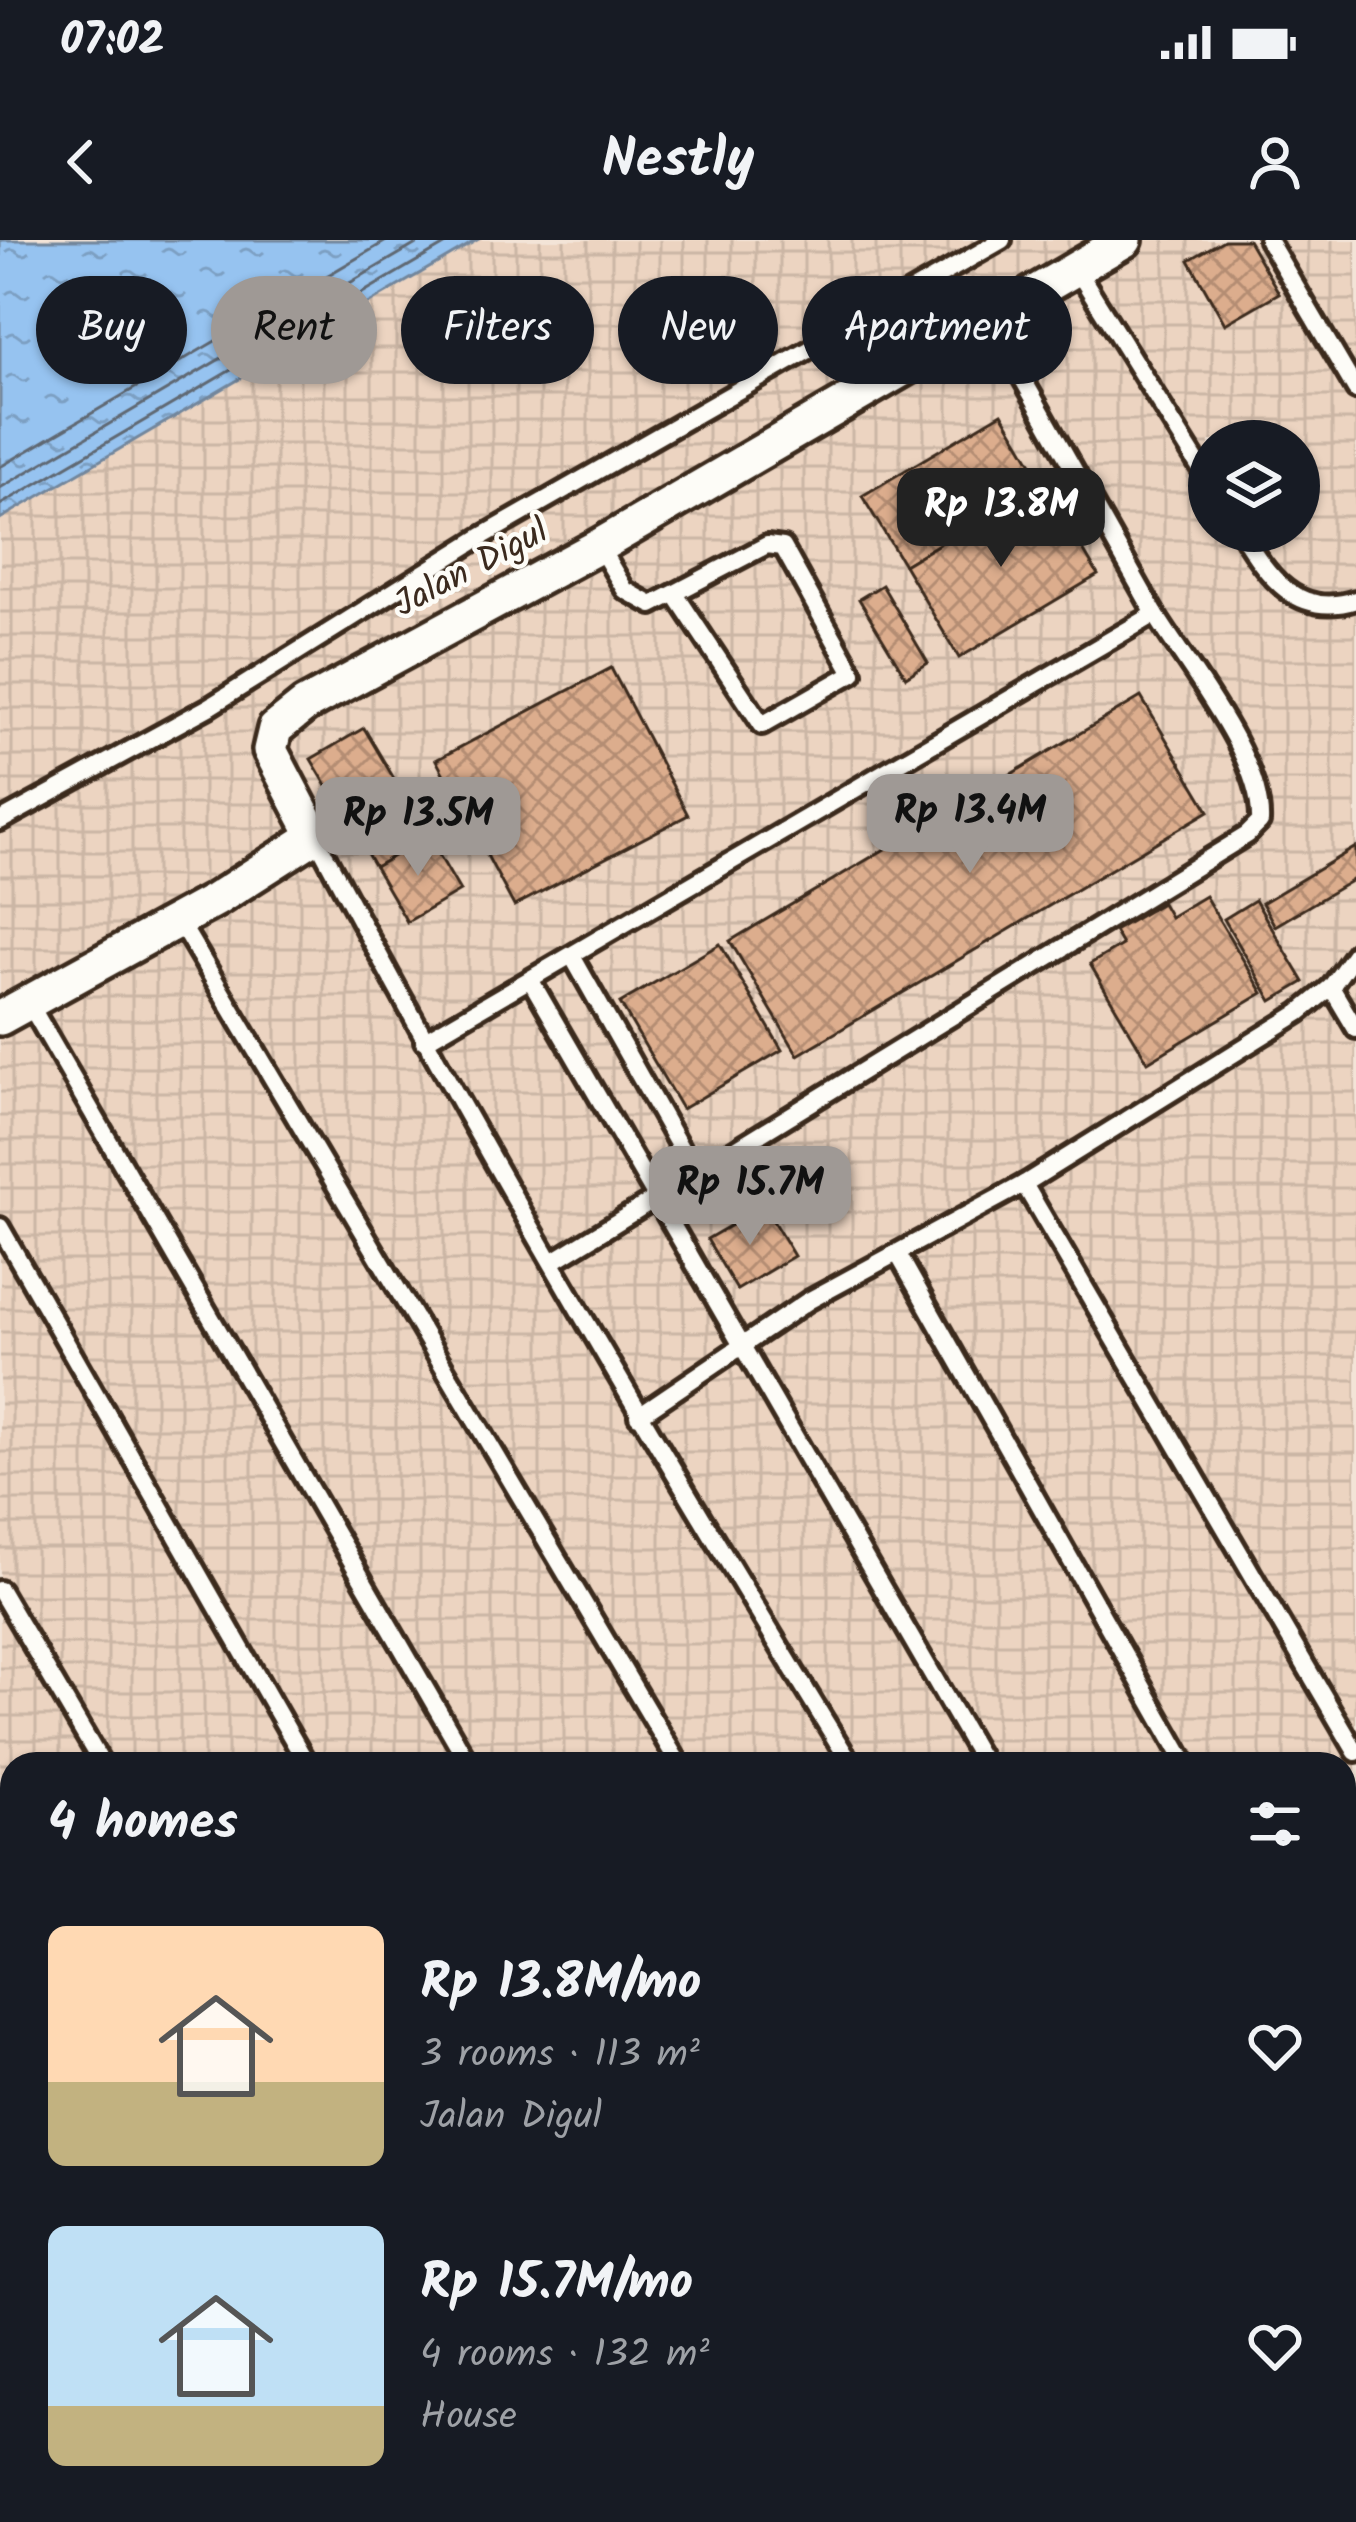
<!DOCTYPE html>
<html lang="en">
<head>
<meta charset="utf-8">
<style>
  :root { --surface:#171b24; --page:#242831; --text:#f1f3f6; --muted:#9ea1a6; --accent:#9f9995 }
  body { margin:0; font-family:Kalam,sans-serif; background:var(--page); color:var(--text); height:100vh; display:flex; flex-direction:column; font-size:45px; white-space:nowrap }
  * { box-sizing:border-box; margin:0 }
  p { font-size:39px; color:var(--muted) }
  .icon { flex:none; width:66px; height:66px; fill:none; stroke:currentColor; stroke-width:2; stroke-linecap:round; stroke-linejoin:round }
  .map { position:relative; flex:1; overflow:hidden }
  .details { position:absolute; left:0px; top:1512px; width:1356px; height:771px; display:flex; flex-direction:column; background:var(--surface); border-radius:36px 36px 0 0; box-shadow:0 3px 9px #0004 }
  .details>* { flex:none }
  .top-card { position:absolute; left:36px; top:36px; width:1284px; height:108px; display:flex; gap:24px }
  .fabs { position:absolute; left:1188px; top:180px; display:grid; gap:24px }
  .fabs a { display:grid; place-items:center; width:132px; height:132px; border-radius:50%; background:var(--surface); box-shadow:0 3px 9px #0004; font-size:60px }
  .price { position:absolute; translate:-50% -102px; padding:0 27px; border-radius:24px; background:var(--accent); color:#111; font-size:39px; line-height:78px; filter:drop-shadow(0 3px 6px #0008) }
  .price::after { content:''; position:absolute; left:50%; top:72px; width:36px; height:27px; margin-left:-18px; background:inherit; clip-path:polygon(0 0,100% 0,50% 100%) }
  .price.active { background:#222; color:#fff }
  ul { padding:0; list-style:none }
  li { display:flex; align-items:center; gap:36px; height:300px; padding:0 48px }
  li span { display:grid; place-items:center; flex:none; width:336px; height:240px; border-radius:18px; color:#555 }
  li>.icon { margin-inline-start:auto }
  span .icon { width:144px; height:144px; fill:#fffc; stroke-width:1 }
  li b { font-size:51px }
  h2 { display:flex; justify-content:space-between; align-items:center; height:144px; padding:0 48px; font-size:51px }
  .pill { padding:0 42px; border-radius:54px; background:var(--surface); box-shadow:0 3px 9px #0004; font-size:42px; line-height:108px }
  .pill.active { background:var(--accent); color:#111 }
  .status { display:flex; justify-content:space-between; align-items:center; height:84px; padding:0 60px; background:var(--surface); direction:ltr }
  .status svg { height:33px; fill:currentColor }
  header { display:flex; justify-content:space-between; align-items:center; height:156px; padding:0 48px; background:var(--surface); font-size:54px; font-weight:600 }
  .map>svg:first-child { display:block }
  .industrial { fill:url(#industrial-grid); fill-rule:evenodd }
  .water { fill:url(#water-ripples); stroke:#72869c; stroke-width:3 }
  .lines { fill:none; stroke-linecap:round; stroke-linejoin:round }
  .shore { stroke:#5f6772; stroke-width:3 }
  .building { fill:url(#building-cross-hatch); stroke:#3b2a1e; stroke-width:3 }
  .service-casing { stroke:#3b2a1e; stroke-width:26 }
  .minor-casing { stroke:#3b2a1e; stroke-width:42 }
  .service { stroke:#fdfcf7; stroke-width:16 }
  .minor { stroke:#fdfcf7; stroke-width:33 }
  .labels { text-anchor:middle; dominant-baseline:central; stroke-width:9; stroke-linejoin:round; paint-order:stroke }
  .street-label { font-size:36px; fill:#3b2a1e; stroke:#fdfcf7 }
</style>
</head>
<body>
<div class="status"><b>07:02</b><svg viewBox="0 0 49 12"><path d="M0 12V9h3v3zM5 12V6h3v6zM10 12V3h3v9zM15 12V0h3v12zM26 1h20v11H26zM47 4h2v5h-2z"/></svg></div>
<header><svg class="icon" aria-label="back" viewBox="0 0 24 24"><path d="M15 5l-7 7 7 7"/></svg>Nestly<svg class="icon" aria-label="person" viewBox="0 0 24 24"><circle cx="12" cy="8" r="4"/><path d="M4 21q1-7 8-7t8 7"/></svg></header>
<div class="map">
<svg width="1356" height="2282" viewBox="0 0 1356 2282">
  <defs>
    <pattern id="industrial-grid" width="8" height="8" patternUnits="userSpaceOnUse" patternTransform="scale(3)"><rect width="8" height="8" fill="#ecd4c1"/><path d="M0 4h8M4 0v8" fill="none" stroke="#cbb6a5"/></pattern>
    <pattern id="water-ripples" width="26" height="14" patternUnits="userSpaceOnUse" patternTransform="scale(3)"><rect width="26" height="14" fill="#96c3f0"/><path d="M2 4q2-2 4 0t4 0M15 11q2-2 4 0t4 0" fill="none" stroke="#7c9fc2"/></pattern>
    <pattern id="building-cross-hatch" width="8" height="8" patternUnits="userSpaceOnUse" patternTransform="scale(3)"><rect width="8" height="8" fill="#dcad8d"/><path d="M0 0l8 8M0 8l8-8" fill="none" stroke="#b48d73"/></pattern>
  </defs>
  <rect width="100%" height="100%" fill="#f3e4d7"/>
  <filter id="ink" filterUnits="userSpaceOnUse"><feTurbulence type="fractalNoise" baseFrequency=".00833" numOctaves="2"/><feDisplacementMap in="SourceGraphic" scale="24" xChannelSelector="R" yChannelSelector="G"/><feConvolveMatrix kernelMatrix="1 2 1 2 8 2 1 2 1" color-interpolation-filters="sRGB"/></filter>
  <g filter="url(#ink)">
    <path class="industrial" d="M477 0H1356V2282H0V279ZM1209 201H1299V291H1209ZM12 1524H1344V2271H12Z"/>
    <polygon class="water" points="0,0 477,0 0,279"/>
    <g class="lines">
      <g class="shore">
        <polyline points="0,227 388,0"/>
        <polyline points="0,248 423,0"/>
        <polyline points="0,265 453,0"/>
      </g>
    </g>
    <g class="building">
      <polygon points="1224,0 1248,0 1279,53 1225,84 1189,20"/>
      <polygon points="1002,173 1043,242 904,325 862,256"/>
      <polygon points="1043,242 1098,335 959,418 904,325"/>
      <polygon points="882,345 928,423 906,437 859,359"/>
      <polygon points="611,428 688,575 514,666 436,520"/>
      <polygon points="1141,457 1209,571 798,815 730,701"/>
      <polygon points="364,488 428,596 375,627 311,519"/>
      <polygon points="428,596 460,651 407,682 375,627"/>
      <polygon points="1356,607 1356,638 1275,686 1262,663"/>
      <polygon points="1205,656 1263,753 1148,822 1090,724 1122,705 1114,691 1162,663 1170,677"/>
      <polygon points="1255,660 1304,742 1272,761 1224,679"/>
      <polygon points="720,704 782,810 682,869 620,763"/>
      <polygon points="764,966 794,1016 737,1050 707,999"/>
    </g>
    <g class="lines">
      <g class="service-casing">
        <g id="service">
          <polyline points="1268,0 1356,150"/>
          <polyline points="1076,28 1209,242"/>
          <polyline points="989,79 1155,374"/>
          <path d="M1240 291C1268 336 1296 379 1356 360"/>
          <polyline points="599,306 625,350 652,365 767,305 783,307 853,433 762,485 677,357"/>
          <polyline points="0,581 209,467 481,297 1002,0"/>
          <path d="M315 596C482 912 664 1219 851 1524"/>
          <polyline points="178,679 679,1524"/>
          <polyline points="572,716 695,934"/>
          <polyline points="531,741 984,1524"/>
          <polyline points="1331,747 1356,789"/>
          <polyline points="29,763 469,1524"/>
          <path d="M424 801 1155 374C1189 429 1263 519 1260 582L1247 595 552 1022"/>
          <polyline points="1024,944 1356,1512"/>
          <polyline points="0,987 307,1524"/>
          <polyline points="899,1016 1186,1524"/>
          <polyline points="638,1176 808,1061 1024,944 1299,773 1331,747 1356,712"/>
          <polyline points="0,1350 102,1524"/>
          <polyline points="0,1665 12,1685"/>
          <polyline points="1344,1760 1356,1753"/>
          <polyline points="0,1919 12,1941"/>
          <polyline points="1344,2034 1356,2056"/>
          <polyline points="1344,2191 1356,2213"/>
          <polyline points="0,2214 12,2234"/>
          <polyline points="34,2271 40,2282"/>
          <polyline points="194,2271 200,2282"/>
          <polyline points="358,2271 364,2282"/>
          <polyline points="539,2271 545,2282"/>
          <polyline points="733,2271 740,2282"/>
          <polyline points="900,2271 907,2282"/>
          <polyline points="1114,2271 1120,2282"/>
          <polyline points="1298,2271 1304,2282"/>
          <polyline points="463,2282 481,2271"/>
        </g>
      </g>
      <g class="minor-casing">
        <polyline id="minor" points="0,778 215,660 315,596 270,510 275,489 305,465 599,306 1125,0"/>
      </g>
      <use href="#service" class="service"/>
      <use href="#minor" class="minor"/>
    </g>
  </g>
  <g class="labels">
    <g class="street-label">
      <text transform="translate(472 329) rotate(-28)">Jalan Digul</text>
    </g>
  </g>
</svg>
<div class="fabs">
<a><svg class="icon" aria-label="layers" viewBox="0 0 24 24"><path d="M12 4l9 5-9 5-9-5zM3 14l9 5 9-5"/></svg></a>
</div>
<b class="price active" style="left:1001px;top:330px">Rp 13.8M</b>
<b class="price" style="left:970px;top:636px">Rp 13.4M</b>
<b class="price" style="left:418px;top:639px">Rp 13.5M</b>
<b class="price" style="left:750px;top:1008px">Rp 15.7M</b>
<div class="top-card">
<a class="pill">Buy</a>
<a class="pill active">Rent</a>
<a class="pill">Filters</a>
<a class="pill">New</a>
<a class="pill">Apartment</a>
</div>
<section class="details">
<h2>4 homes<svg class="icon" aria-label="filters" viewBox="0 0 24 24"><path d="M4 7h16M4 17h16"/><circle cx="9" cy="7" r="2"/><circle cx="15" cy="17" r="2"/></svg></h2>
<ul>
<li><span style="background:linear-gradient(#ffd9b3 65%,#c2b280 0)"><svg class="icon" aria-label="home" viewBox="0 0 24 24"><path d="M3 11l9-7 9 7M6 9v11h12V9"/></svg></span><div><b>Rp 13.8M/mo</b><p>3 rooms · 113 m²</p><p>Jalan Digul</p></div><svg class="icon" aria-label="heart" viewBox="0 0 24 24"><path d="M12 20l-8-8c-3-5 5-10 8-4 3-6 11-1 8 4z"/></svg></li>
<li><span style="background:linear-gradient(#bfe0f5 75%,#c2b280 0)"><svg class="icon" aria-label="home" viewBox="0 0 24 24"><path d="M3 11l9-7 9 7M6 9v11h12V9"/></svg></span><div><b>Rp 15.7M/mo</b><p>4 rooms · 132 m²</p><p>House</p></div><svg class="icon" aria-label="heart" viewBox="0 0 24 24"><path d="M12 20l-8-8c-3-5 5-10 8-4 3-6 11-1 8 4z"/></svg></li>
</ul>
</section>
</div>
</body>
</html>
